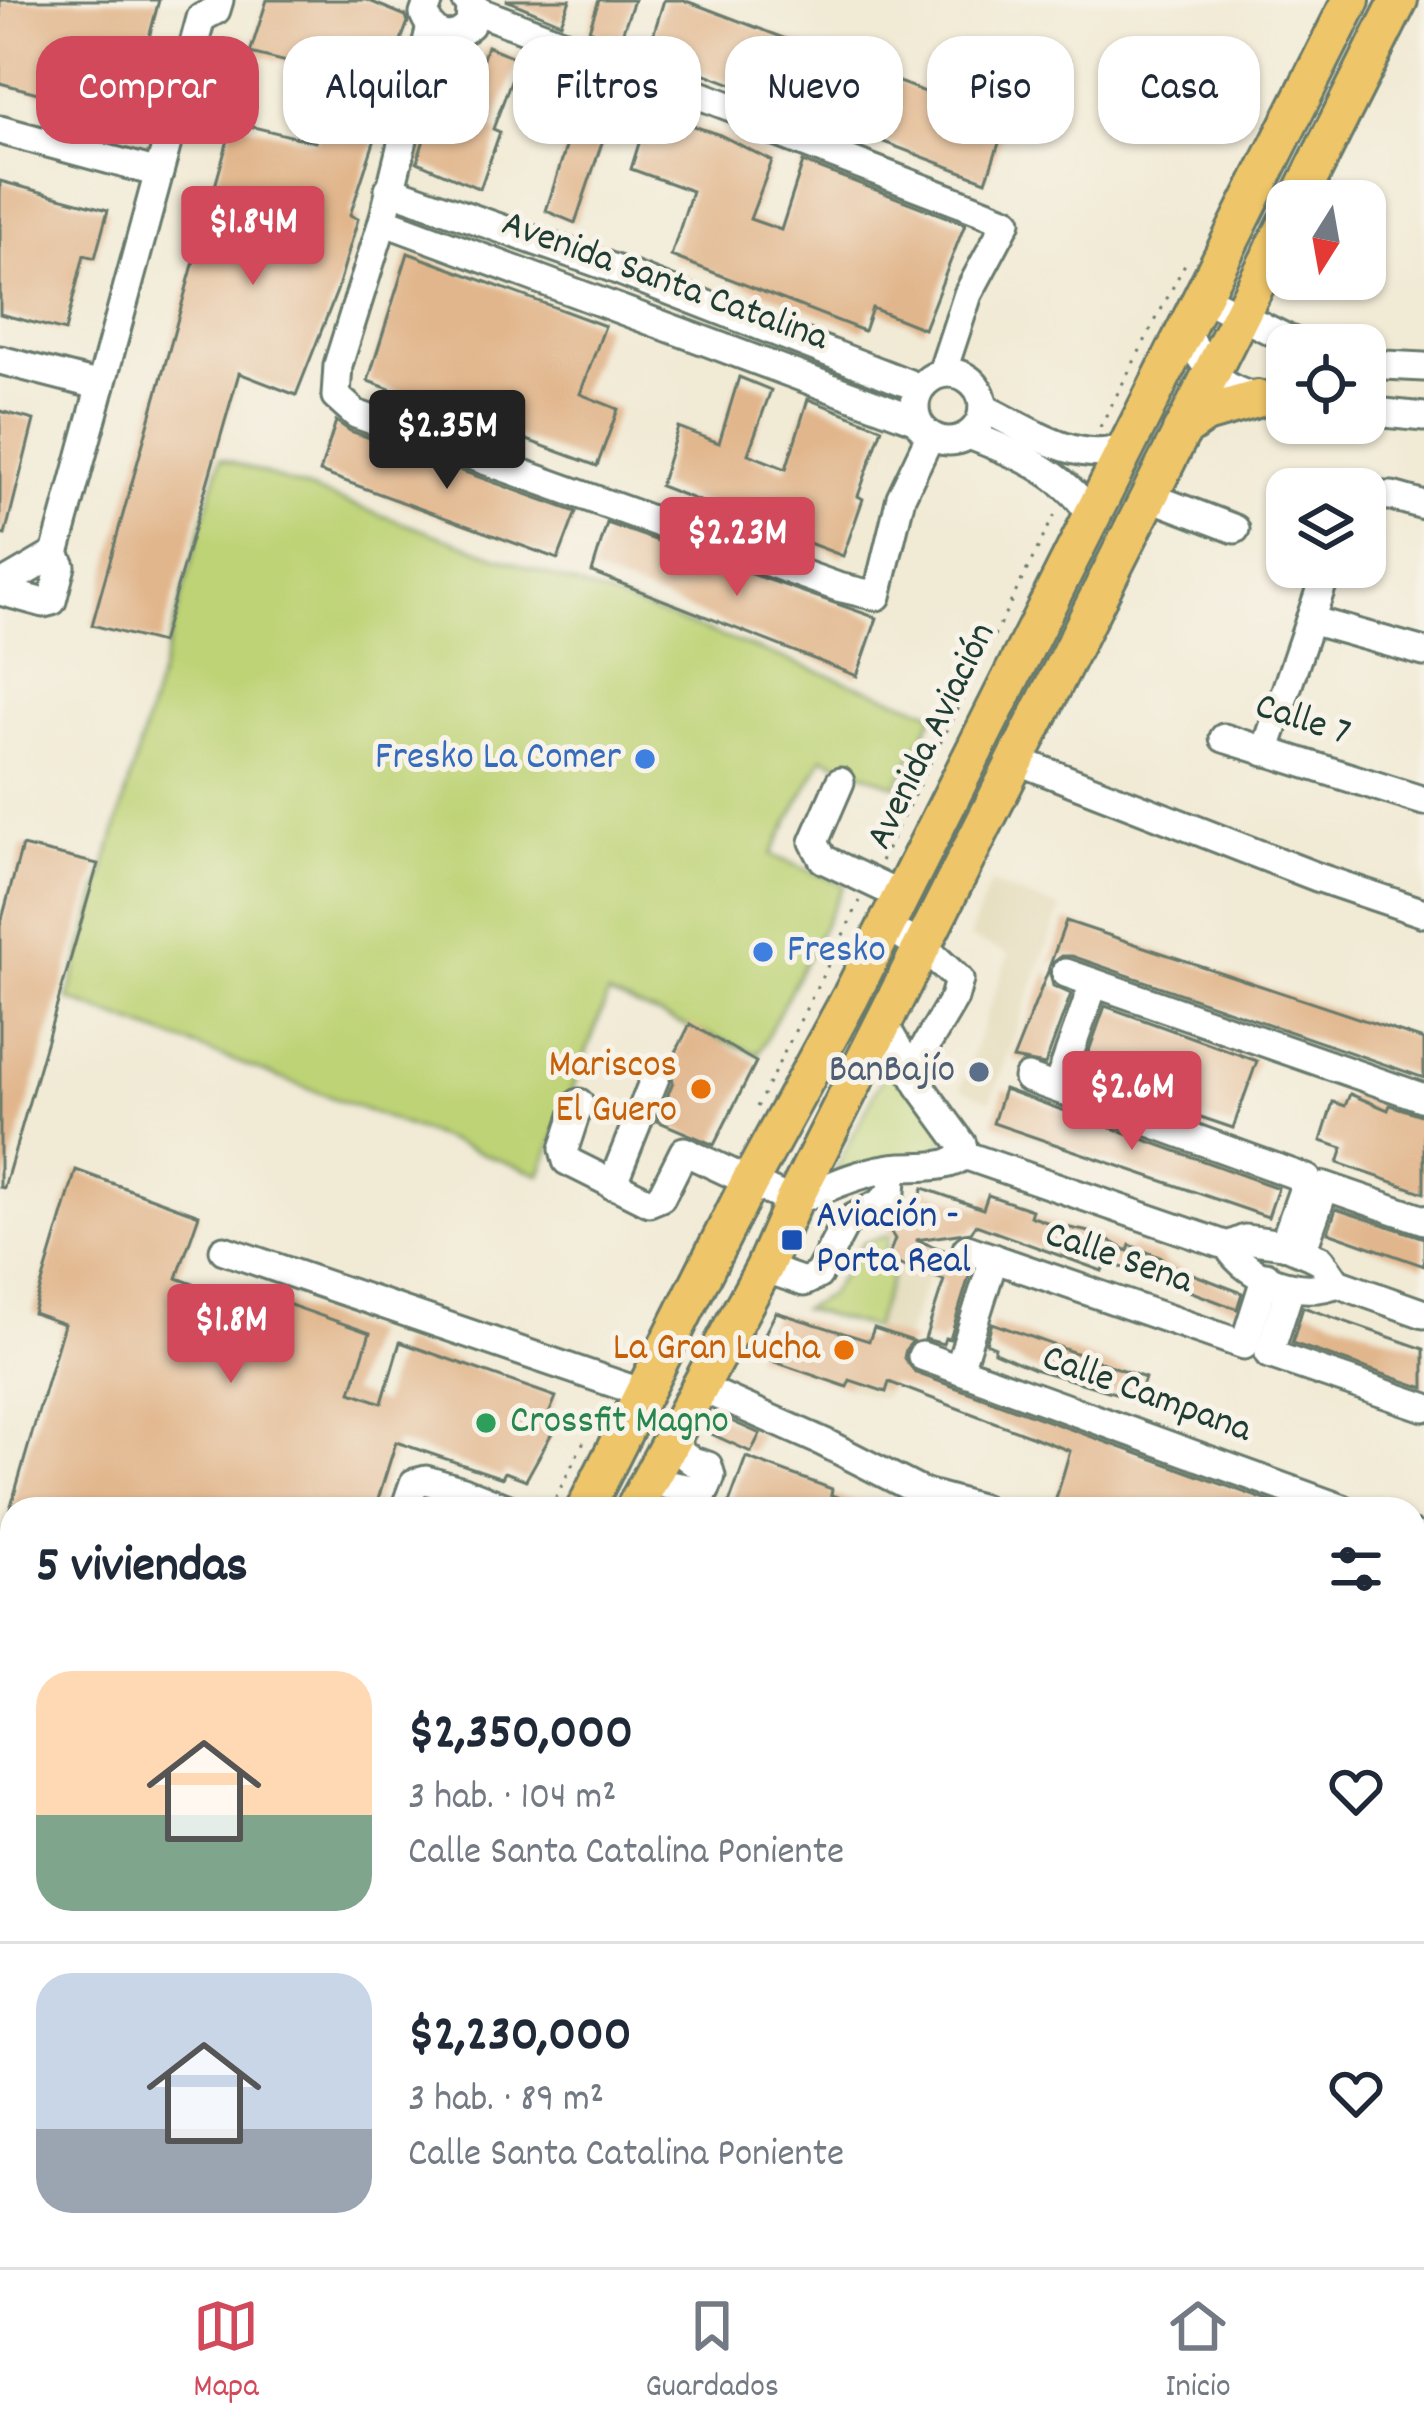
<!DOCTYPE html>
<html lang="es">
<head>
<meta charset="utf-8">
<style>
  :root { --surface:#fff; --page:#f2f2f3; --text:#1f2937; --muted:#747a83; --line:#e0e1e3; --accent:#d1495b }
  body { margin:0; font-family:Dekko,sans-serif; background:var(--page); color:var(--text); height:100vh; display:flex; flex-direction:column; font-size:45px; white-space:nowrap }
  * { box-sizing:border-box; margin:0 }
  p { font-size:39px; color:var(--muted) }
  .icon { flex:none; width:66px; height:66px; fill:none; stroke:currentColor; stroke-width:2; stroke-linecap:round; stroke-linejoin:round }
  .map { position:relative; flex:1; overflow:hidden }
  .panel { position:absolute; left:0px; top:1497px; width:1425px; height:771px; display:flex; flex-direction:column; background:var(--surface); border-radius:36px 36px 0 0; box-shadow:0 3px 9px #0004 }
  .panel>* { flex:none }
  .banner { position:absolute; left:36px; top:36px; width:1353px; height:108px; display:flex; gap:24px }
  .needle { width:78px; rotate:191deg }
  .tools { position:absolute; left:1266px; top:180px; display:grid; gap:24px }
  .tools a { display:grid; place-items:center; width:120px; height:120px; border-radius:24px; background:var(--surface); box-shadow:0 3px 9px #0004; font-size:60px }
  .price { position:absolute; translate:-50% -102px; padding:0 27px; border-radius:12px; background:var(--accent); color:#fff; font-size:39px; line-height:78px; filter:drop-shadow(0 3px 6px #0008) }
  .price::after { content:''; position:absolute; left:50%; top:72px; width:36px; height:27px; margin-left:-18px; background:inherit; clip-path:polygon(0 0,100% 0,50% 100%) }
  .price.selected { background:#222; color:#fff }
  ul { padding:0; list-style:none }
  li { display:flex; align-items:center; gap:36px; height:300px; padding:0 36px }
  li+li { border-top:3px solid var(--line) }
  li span { display:grid; place-items:center; flex:none; width:336px; height:240px; border-radius:36px; color:#555 }
  li>.icon { margin-inline-start:auto }
  span .icon { width:144px; height:144px; fill:#fffc; stroke-width:1 }
  li b { font-size:51px }
  h2 { display:flex; justify-content:space-between; align-items:center; height:144px; padding:0 36px; font-size:51px }
  .pill { padding:0 42px; border-radius:36px; background:var(--surface); box-shadow:0 3px 9px #0004; font-size:42px; line-height:108px }
  .pill.selected { background:var(--accent); color:#fff }
  .tabs { display:flex; justify-content:space-around; align-items:center; height:168px; border-top:3px solid var(--line); background:var(--surface); font-size:33px; color:var(--muted) }
  .tabs a { display:grid; justify-items:center; gap:6px }
  .tabs .selected { color:var(--accent) }
  .map>svg:first-child { display:block }
  .built { fill:#e4dbba }
  .green { fill:#bed376; stroke:#6e8855; stroke-width:3 }
  .building { fill:#e1b68c }
  .lines { fill:none; stroke-linecap:round; stroke-linejoin:round }
  .minor-casing { stroke:#687a6c; stroke-width:33 }
  .major-casing { stroke:#687a6c; stroke-width:42 }
  .path { stroke:#687a6c; stroke-width:3; stroke-dasharray:3 9; stroke-linecap:butt }
  .minor { stroke:#fff; stroke-width:27 }
  .major { stroke:#eec569; stroke-width:36 }
  .shop-dot { fill:#3f7fe0; stroke:#f7f3e8; stroke-width:4.5 }
  .service-dot { fill:#5c6f8a; stroke:#f7f3e8; stroke-width:4.5 }
  .food-dot { fill:#e8710a; stroke:#f7f3e8; stroke-width:4.5 }
  .transit-dot { fill:#1a4fb4; stroke:#f7f3e8; stroke-width:4.5 }
  .leisure-dot { fill:#2e9e5b; stroke:#f7f3e8; stroke-width:4.5 }
  .labels { text-anchor:middle; dominant-baseline:central; stroke-width:10; stroke-linejoin:round; paint-order:stroke }
  .street-label { font-size:39px; fill:#1f3d34; stroke:#f7f3e8 }
  .shop-label { font-size:39px; fill:#366cbe; stroke:#f7f3e8; text-anchor:end }
  .food-label { font-size:39px; fill:#c56008; stroke:#f7f3e8; text-anchor:end }
  .service-label { font-size:39px; fill:#4e5e75; stroke:#f7f3e8; text-anchor:end }
  .transit-label { font-size:39px; fill:#164399; stroke:#f7f3e8; text-anchor:start }
  .leisure-label { font-size:39px; fill:#27864d; stroke:#f7f3e8; text-anchor:start }
</style>
</head>
<body>
<div class="map">
<svg width="1424" height="2267" viewBox="0 0 1424 2267">
  <rect width="100%" height="100%" fill="#f7f3e8"/>
  <filter id="ink" filterUnits="userSpaceOnUse"><feTurbulence type="fractalNoise" baseFrequency=".00833" numOctaves="2"/><feDisplacementMap in="SourceGraphic" scale="24" xChannelSelector="R" yChannelSelector="G"/><feConvolveMatrix kernelMatrix="1 2 1 2 8 2 1 2 1" color-interpolation-filters="sRGB"/></filter>
  <filter id="wash" filterUnits="userSpaceOnUse"><feTurbulence type="fractalNoise" baseFrequency=".004" numOctaves="4" result="noise"/><feDisplacementMap in="SourceGraphic" scale="48" xChannelSelector="R" yChannelSelector="G"/><feGaussianBlur stdDeviation="2.7" result="paint"/><feColorMatrix in="noise" values="0 0 0 0 0 0 0 0 0 0 0 0 0 0 0 0 0 1.4 0 .05"/><feComposite in="paint" operator="in"/></filter>
  <g filter="url(#wash)">
    <rect width="100%" height="100%" fill="#f1ead5"/>
    <g class="built">
      <polygon points="990,883 1061,909 991,1101 960,1089 1009,954 969,938"/>
      <polygon points="897,1265 928,1275 883,1399 754,1355 776,1312 869,1341"/>
    </g>
    <g class="green">
      <polygon points="221,458 935,713 896,786 823,757 771,855 844,885 758,1054 608,995 540,1175 68,999"/>
      <polygon points="892,1058 943,1126 943,1141 934,1154 834,1173"/>
      <polygon points="889,1235 885,1257 892,1276 873,1328 802,1309 829,1295 862,1243"/>
      <polygon points="0,1919 12,1923 12,2256 158,2256 153,2267 0,2267"/>
    </g>
    <g id="blocks">
      <g class="building">
        <polygon points="0,0 159,0 128,117 0,83"/>
        <polygon points="267,0 367,0 406,16 408,22 389,72 396,75 350,215 358,219 337,291 296,395 239,373 161,643 92,625 233,122 315,142 340,75 250,53"/>
        <polygon points="506,0 570,0 561,23"/>
        <polygon points="599,0 634,0 619,42 589,30"/>
        <polygon points="664,0 683,0 700,6 1006,123 986,181 648,52"/>
        <polygon points="487,46 519,59 493,129 500,132 480,189 417,162 435,104 465,116"/>
        <polygon points="585,86 617,98 575,223 546,211"/>
        <polygon points="649,111 720,135 772,161 750,219 781,230 803,162 965,224 924,329 872,308 864,331 671,256 692,191 631,169"/>
        <polygon points="0,181 108,210 95,258 84,255 65,331 0,314"/>
        <polygon points="408,253 605,326 580,394 618,409 597,466 368,381"/>
        <polygon points="739,377 771,390 748,454 786,469 808,399 882,428 858,496 863,499 843,556 660,486 678,427 719,443"/>
        <polygon points="0,411 34,420 5,535 0,534"/>
        <polygon points="336,421 350,431 576,512 558,559 320,472"/>
        <polygon points="607,523 877,618 857,676 592,572"/>
        <polygon points="22,846 98,864 4,1188 0,1187 0,926"/>
        <polygon points="1066,921 1424,1040 1424,1078 1072,956 1062,956 1050,965"/>
        <polygon points="1049,969 1053,986 1071,994 1045,1065 1013,1059"/>
        <polygon points="1105,1006 1257,1061 1233,1128 1080,1076"/>
        <polygon points="690,1024 756,1062 714,1145 657,1121 673,1082 670,1064"/>
        <polygon points="1004,1089 1278,1188 1268,1217 993,1123"/>
        <polygon points="1350,1094 1388,1110 1390,1105 1424,1116 1424,1193 1338,1163 1343,1148 1321,1141 1333,1102 1345,1106"/>
        <polygon points="76,1170 199,1215 177,1278 233,1299 236,1286 370,1333 351,1392 382,1403 400,1342 556,1397 546,1421 557,1424 526,1480 505,1472 502,1478 396,1442 375,1509 10,1509 64,1324 33,1313"/>
        <polygon points="923,1188 983,1209 988,1195 1032,1210 1030,1216 1052,1224 1098,1234 1128,1251 1130,1245 1142,1250 1162,1258 1164,1263 1242,1293 1237,1309 1136,1271 1105,1263 1102,1271 976,1225 971,1232 916,1240 949,1252 954,1262 971,1270 950,1339 945,1338 943,1344 925,1339 944,1280 887,1260 895,1239 884,1222 920,1196"/>
        <polygon points="1336,1209 1424,1238 1424,1266 1328,1232"/>
        <polygon points="1303,1307 1424,1349 1424,1388 1292,1343"/>
        <polygon points="776,1312 869,1341 874,1328 913,1341 906,1349 904,1358 916,1373 1290,1509 1053,1509 1070,1451 889,1382 886,1392 850,1380 847,1387 754,1355"/>
        <polygon points="992,1323 1145,1378 1138,1400 1034,1369 994,1352 995,1347 986,1343"/>
        <polygon points="715,1414 760,1434 751,1452 707,1432"/>
        <polygon points="746,1457 832,1489 831,1495 865,1505 865,1509 727,1509"/>
      </g>
    </g>
  </g>
  <g filter="url(#ink)">
    <use href="#blocks" fill-opacity="0" stroke="#687a6c" stroke-width="3"/>
    <g class="lines">
      <g class="minor-casing">
        <g id="minor">
          <path d="M429 0 424 14C434 38 451 43 470 25L471 7"/>
          <polyline points="466,0 480,12 755,116 776,132 1007,221 968,294 942,373"/>
          <polyline points="430,30 383,221 338,365 336,396 356,414 838,587 877,596 901,497 930,436"/>
          <polyline points="0,130 159,173"/>
          <polyline points="389,189 607,266 920,388"/>
          <polyline points="383,221 917,420"/>
          <polyline points="1202,297 1300,345"/>
          <path d="M1185 331C1215 384 1225 395 1287 402"/>
          <polyline points="0,360 101,386"/>
          <polyline points="1365,364 1424,367"/>
          <circle cx="949" cy="407" r="34"/>
          <path d="M983 408C1026 428 1076 466 1123 448"/>
          <polyline points="1365,411 1424,417"/>
          <path d="M969 435C1014 452 1064 472 1090 514"/>
          <polyline points="1148,496 1235,529"/>
          <polyline points="1365,496 1392,496 1424,505"/>
          <polyline points="0,586 55,554"/>
          <polyline points="0,591 44,603 52,601 61,566 55,554 201,18 216,10 219,0"/>
          <polyline points="1310,620 1424,652"/>
          <polyline points="1224,738 1424,801"/>
          <polyline points="1265,752 1328,567"/>
          <polyline points="1016,760 1317,877 1424,913"/>
          <polyline points="840,782 814,842 823,859 901,896"/>
          <polyline points="905,937 924,947 959,980 954,998 911,1071"/>
          <polyline points="1066,973 1424,1098"/>
          <polyline points="885,1026 919,1085 962,1144 964,1155"/>
          <polyline points="1028,1078 1307,1179 1284,1244"/>
          <polyline points="1057,1088 1094,983"/>
          <path d="M579 1103 564 1149 567 1161 649 1202 661 1197 684 1151 793 1202C826 1188 865 1169 901 1167 922 1166 948 1169 964 1155L1228 1246C1247 1279 1302 1298 1337 1283"/>
          <polyline points="612,1185 656,1075"/>
          <polyline points="1228,1246 1245,1239 1284,1244 1321,1260 1337,1283 1424,1314"/>
          <polyline points="967,1249 1244,1345 1266,1276"/>
          <polyline points="224,1250 643,1393"/>
          <polyline points="1302,1251 1325,1186 1424,1220"/>
          <polyline points="764,1268 804,1282 818,1275 846,1222 882,1202 891,1192 893,1168"/>
          <polyline points="1291,1286 1269,1354 1424,1407"/>
          <polyline points="922,1356 1343,1509"/>
          <polyline points="959,1369 994,1258"/>
          <polyline points="699,1387 823,1442 921,1492 983,1509"/>
          <polyline points="644,1490 657,1483 705,1491 711,1476 708,1466 692,1461 679,1451 676,1432"/>
          <polyline points="463,1491 509,1509"/>
          <polyline points="405,1509 414,1483 426,1480 463,1491 457,1509"/>
          <polyline points="1413,1535 1424,1539"/>
          <polyline points="0,1587 12,1591"/>
          <polyline points="1413,1662 1424,1666"/>
          <polyline points="0,1729 12,1734"/>
          <polyline points="1413,1826 1424,1793"/>
          <polyline points="0,1857 12,1822"/>
          <polyline points="1413,1886 1424,1889"/>
          <polyline points="0,2091 12,2087"/>
          <polyline points="0,2117 12,2114"/>
          <polyline points="449,2256 483,2267"/>
          <polyline points="772,2256 774,2267"/>
          <polyline points="953,2256 975,2267"/>
          <polyline points="307,2267 313,2256"/>
          <polyline points="422,2267 427,2256"/>
          <polyline points="562,2267 566,2256"/>
          <polyline points="617,2267 622,2256"/>
        </g>
      </g>
      <g class="major-casing">
        <g id="major">
          <polyline points="1298,201 1399,0"/>
          <polyline points="1181,431 1205,414 1257,399"/>
          <polyline points="585,1509 750,1181 851,996 1351,0"/>
          <polyline points="634,1509 764,1268 793,1202 1287,223"/>
          <polyline points="0,1865 12,1869"/>
          <polyline points="0,1903 12,1906"/>
          <polyline points="1069,2256 1095,2267"/>
          <polyline points="1153,2256 1180,2267"/>
          <polyline points="202,2267 207,2256"/>
          <polyline points="249,2267 254,2256"/>
        </g>
      </g>
      <g class="path">
        <polyline points="1100,427 1187,260"/>
        <polyline points="881,861 1057,510"/>
        <polyline points="757,1107 860,901"/>
        <polyline points="544,1509 547,1502"/>
        <polyline points="550,1509 603,1403"/>
        <polyline points="0,2255 12,2234"/>
        <polyline points="908,2256 926,2267"/>
        <polyline points="1015,2256 1040,2267"/>
        <polyline points="1232,2256 1260,2267"/>
        <polyline points="994,2257 1018,2267"/>
        <polyline points="167,2267 172,2256"/>
      </g>
      <use href="#minor" class="minor"/>
      <use href="#major" class="major"/>
    </g>
  </g>
  <g class="shop-dot">
    <circle cx="645" cy="759" r="12"/>
    <circle cx="763" cy="952" r="12"/>
  </g>
  <circle class="service-dot" cx="979" cy="1072" r="12"/>
  <g class="food-dot">
    <circle cx="701" cy="1089" r="12"/>
    <circle cx="844" cy="1350" r="12"/>
  </g>
  <rect class="transit-dot" x="780" y="1228" width="24" height="24" rx="6"/>
  <circle class="leisure-dot" cx="486" cy="1423" r="12"/>
  <g class="labels">
    <g class="street-label">
      <text transform="translate(664 283) rotate(20)">Avenida Santa Catalina</text>
      <text transform="translate(1302 722) rotate(18)">Calle 7</text>
      <text transform="translate(933 737) rotate(-64)">Avenida Aviación</text>
      <text transform="translate(1118 1260) rotate(19)">Calle Sena</text>
      <text transform="translate(1146 1396) rotate(20)">Calle Campana</text>
    </g>
    <g class="shop-label">
      <text x="621" y="759">Fresko La Comer</text>
      <text x="787" y="952" text-anchor="start">Fresko</text>
    </g>
    <g class="food-label">
      <text x="677" y="1067">Mariscos<tspan x="677" dy="45">El Guero</tspan></text>
      <text x="820" y="1350">La Gran Lucha</text>
    </g>
    <g class="service-label">
      <text x="955" y="1072">BanBajío</text>
    </g>
    <g class="transit-label">
      <text x="816" y="1218">Aviación -<tspan x="816" dy="45">Porta Real</tspan></text>
    </g>
    <g class="leisure-label">
      <text x="510" y="1423">Crossfit Magno</text>
    </g>
  </g>
</svg>
<div class="tools">
<a><svg class="needle" viewBox="-14 -14 28 28"><path d="M0-13l5 13h-10z" fill="#e53935"/><path d="M0 13l5-13h-10z" fill="#747a83"/></svg></a>
<a><svg class="icon" aria-label="locate" viewBox="0 0 24 24"><circle cx="12" cy="12" r="6"/><path d="M12 2v4M12 18v4M2 12h4M18 12h4"/></svg></a>
<a><svg class="icon" aria-label="layers" viewBox="0 0 24 24"><path d="M12 4l9 5-9 5-9-5zM3 14l9 5 9-5"/></svg></a>
</div>
<b class="price" style="left:253px;top:288px">$1.84M</b>
<b class="price selected" style="left:447px;top:492px">$2.35M</b>
<b class="price" style="left:737px;top:599px">$2.23M</b>
<b class="price" style="left:1132px;top:1153px">$2.6M</b>
<b class="price" style="left:231px;top:1386px">$1.8M</b>
<div class="banner">
<a class="pill selected">Comprar</a>
<a class="pill">Alquilar</a>
<a class="pill">Filtros</a>
<a class="pill">Nuevo</a>
<a class="pill">Piso</a>
<a class="pill">Casa</a>
</div>
<section class="panel">
<h2>5 viviendas<svg class="icon" aria-label="filters" viewBox="0 0 24 24"><path d="M4 7h16M4 17h16"/><circle cx="9" cy="7" r="2"/><circle cx="15" cy="17" r="2"/></svg></h2>
<ul>
<li><span style="background:linear-gradient(#ffd9b3 60%,#7fa58c 0)"><svg class="icon" aria-label="home" viewBox="0 0 24 24"><path d="M3 11l9-7 9 7M6 9v11h12V9"/></svg></span><div><b>$2,350,000</b><p>3 hab. · 104 m²</p><p>Calle Santa Catalina Poniente</p></div><svg class="icon" aria-label="heart" viewBox="0 0 24 24"><path d="M12 20l-8-8c-3-5 5-10 8-4 3-6 11-1 8 4z"/></svg></li>
<li><span style="background:linear-gradient(#c9d6e8 65%,#9aa5b1 0)"><svg class="icon" aria-label="home" viewBox="0 0 24 24"><path d="M3 11l9-7 9 7M6 9v11h12V9"/></svg></span><div><b>$2,230,000</b><p>3 hab. · 89 m²</p><p>Calle Santa Catalina Poniente</p></div><svg class="icon" aria-label="heart" viewBox="0 0 24 24"><path d="M12 20l-8-8c-3-5 5-10 8-4 3-6 11-1 8 4z"/></svg></li>
</ul>
</section>
</div>
<nav class="tabs">
<a class="selected"><svg class="icon" aria-label="map" viewBox="0 0 24 24"><path d="M3 6l6-2 6 2 6-2v14l-6 2-6-2-6 2zM9 4v14M15 6v14"/></svg>Mapa</a>
<a><svg class="icon" aria-label="saved" viewBox="0 0 24 24"><path d="M7 4h10v16l-5-4-5 4z"/></svg>Guardados</a>
<a><svg class="icon" aria-label="home" viewBox="0 0 24 24"><path d="M3 11l9-7 9 7M6 9v11h12V9"/></svg>Inicio</a>
</nav>
</body>
</html>
